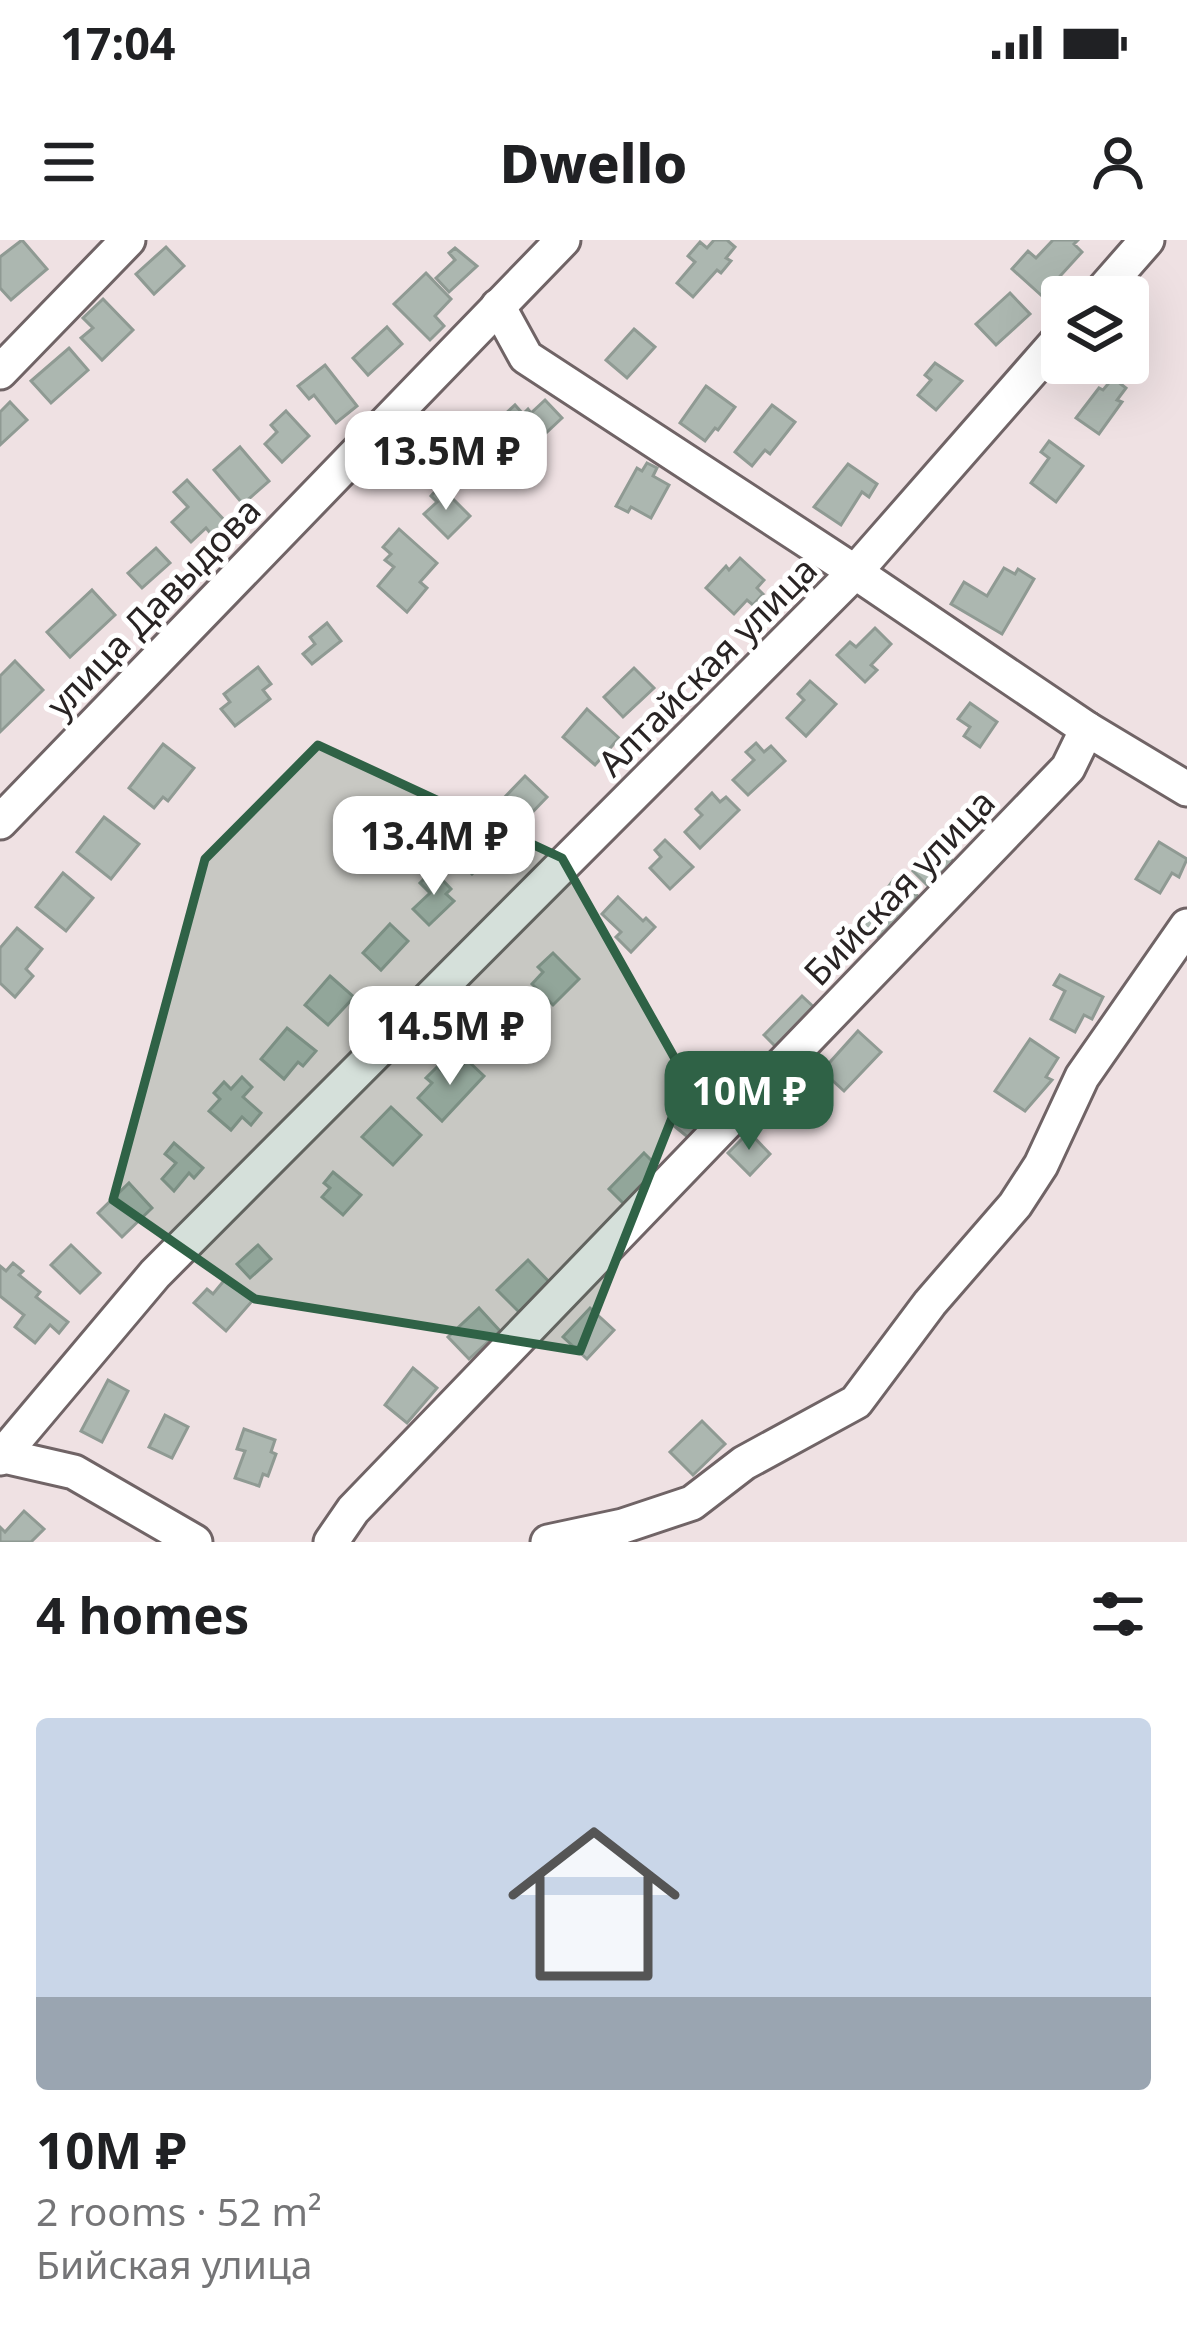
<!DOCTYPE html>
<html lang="en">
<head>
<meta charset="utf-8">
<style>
  :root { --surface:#fff; --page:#f6f6f6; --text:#202124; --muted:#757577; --accent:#2f6246 }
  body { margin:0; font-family:"Noto Sans",sans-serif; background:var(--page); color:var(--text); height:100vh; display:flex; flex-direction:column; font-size:45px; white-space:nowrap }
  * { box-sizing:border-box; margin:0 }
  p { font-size:39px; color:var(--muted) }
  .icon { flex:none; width:66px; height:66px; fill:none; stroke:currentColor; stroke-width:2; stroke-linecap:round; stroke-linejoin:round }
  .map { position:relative; height:1302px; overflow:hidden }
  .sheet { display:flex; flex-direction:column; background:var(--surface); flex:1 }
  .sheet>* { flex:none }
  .tools { position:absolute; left:1041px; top:36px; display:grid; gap:24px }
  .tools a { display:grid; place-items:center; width:108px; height:108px; border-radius:12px; background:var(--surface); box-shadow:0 12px 48px #0002; font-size:60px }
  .price { position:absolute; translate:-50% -102px; padding:0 27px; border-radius:24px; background:#fff; color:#222; font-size:39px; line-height:78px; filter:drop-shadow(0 3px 6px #0008) }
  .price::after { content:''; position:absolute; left:50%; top:72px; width:36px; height:27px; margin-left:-18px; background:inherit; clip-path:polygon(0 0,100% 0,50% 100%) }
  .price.selected { background:var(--accent); color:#fff }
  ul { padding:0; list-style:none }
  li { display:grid; align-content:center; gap:24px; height:636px; padding:0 36px }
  li span { display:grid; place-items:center; height:372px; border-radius:12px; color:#555 }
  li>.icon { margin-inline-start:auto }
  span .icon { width:216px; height:216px; fill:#fffc; stroke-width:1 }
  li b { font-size:51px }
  h2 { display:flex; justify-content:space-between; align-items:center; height:144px; padding:0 36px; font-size:51px }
  .status { display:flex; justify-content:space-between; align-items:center; height:84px; padding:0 60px; background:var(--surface); direction:ltr }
  .status svg { height:33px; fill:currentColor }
  header { display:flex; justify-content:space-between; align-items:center; height:156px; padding:0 36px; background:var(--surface); font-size:54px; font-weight:800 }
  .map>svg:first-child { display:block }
  .building { fill:#acb7b0; stroke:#8f9a93; stroke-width:3 }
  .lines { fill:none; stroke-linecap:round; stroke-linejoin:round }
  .minor-casing { stroke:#706466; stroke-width:39 }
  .minor { stroke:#fff; stroke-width:33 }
  .marked { fill:#2f6246; fill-opacity:0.2; stroke:#2f6246; stroke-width:9; stroke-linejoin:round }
  .labels { text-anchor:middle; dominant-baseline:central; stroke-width:10; stroke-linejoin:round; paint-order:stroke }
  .street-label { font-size:36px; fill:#292424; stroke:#fff }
</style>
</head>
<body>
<div class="status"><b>17:04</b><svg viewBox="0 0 49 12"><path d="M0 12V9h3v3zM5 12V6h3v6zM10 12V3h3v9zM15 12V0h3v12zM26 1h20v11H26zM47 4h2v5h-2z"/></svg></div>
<header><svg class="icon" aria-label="menu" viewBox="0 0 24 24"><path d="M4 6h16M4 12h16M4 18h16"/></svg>Dwello<svg class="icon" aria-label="person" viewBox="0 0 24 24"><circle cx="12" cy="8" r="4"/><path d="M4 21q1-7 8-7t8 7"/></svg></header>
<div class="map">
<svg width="1187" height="1302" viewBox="0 0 1187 1302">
  <rect width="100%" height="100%" fill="#efe1e3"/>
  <g class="building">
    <polygon points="22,0 47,29 11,60 0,48 0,17"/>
    <polygon points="714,0 727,0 735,7 726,18 731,21 721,33 717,30 693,57 677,43 695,22 688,16 700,2 707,8"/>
    <polygon points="1053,0 1078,0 1074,4 1082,12 1042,56 1012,29 1028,11 1036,18"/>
    <polygon points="166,7 184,26 154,54 136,34"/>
    <polygon points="455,8 477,26 449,52 436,38 455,20 449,13"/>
    <polygon points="426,33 451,59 435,76 444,86 430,100 394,64"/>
    <polygon points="1010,53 1030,74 996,105 976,84"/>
    <polygon points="103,59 133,90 102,120 81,98 93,88 83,78"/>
    <polygon points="387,87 402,104 368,135 353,118"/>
    <polygon points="634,89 655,107 627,138 606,120"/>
    <polygon points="69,108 88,130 51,163 31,141"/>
    <polygon points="935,123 962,141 936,170 918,155 931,140 925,135"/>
    <polygon points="325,125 357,166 336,183 314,155 309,159 298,146"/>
    <polygon points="1113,138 1126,148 1117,160 1122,162 1099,194 1076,178 1099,148 1103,150"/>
    <polygon points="706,146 735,167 718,190 715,188 705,201 680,183"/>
    <polygon points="545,160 562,178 503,233 485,213 503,196 493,185 515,165 523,174 528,169 531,173"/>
    <polygon points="10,162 27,180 0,205 0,172"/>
    <polygon points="772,165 795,182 770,214 765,210 752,226 735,212"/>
    <polygon points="286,171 309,196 282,222 265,204 277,192 271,185"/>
    <polygon points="1049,201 1083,226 1056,262 1031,243 1049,218 1041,212"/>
    <polygon points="240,207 269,241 243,264 214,230"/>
    <polygon points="647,223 657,228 653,236 669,245 651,278 631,267 628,272 616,266 637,228 642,231"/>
    <polygon points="848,224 877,244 869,257 862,252 841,285 814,267"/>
    <polygon points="187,240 226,282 212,295 206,288 191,302 172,282 188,267 174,252"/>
    <polygon points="440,246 470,276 448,298 424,274 437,262 431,256"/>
    <polygon points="399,289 437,323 420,342 427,348 407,372 378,346 394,327 385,320 391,314 383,307"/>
    <polygon points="156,308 170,323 142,348 128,333"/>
    <polygon points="740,318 764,340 757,348 763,354 753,365 747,360 734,374 706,348 726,326 729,330"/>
    <polygon points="1004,328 1015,334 1018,329 1034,339 1002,394 951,364 964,342 987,356"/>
    <polygon points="92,350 115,375 70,417 47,392"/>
    <polygon points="327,383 341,401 312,424 303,414 315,404 310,397"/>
    <polygon points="875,388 891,404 871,425 877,430 865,442 837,415 850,402 856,407"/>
    <polygon points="15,421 43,450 0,492 0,436"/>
    <polygon points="258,427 271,444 263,450 270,459 235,486 221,469 230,462 224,454"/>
    <polygon points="634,428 654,448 623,477 604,457"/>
    <polygon points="810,441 836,464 806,496 787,478 804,460 798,454"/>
    <polygon points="970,463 997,482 980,507 964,496 970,487 958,479"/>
    <polygon points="587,469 619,498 595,525 563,497"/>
    <polygon points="756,503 764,512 771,506 785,521 748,555 733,540 754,520 746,512"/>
    <polygon points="163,504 194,528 168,561 163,557 154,568 129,548"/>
    <polygon points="525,536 547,557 525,580 503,559"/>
    <polygon points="712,553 720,562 726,557 739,570 700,608 685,592 702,575 696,569"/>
    <polygon points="104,577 139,604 111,639 77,612"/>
    <polygon points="482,585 502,606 472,634 451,613 461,603 456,597 466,588 472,595"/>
    <polygon points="946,597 957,608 949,617 957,625 932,650 913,631"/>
    <polygon points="665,600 693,627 670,649 650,628 661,617 655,610"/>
    <polygon points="1159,602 1187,619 1179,637 1172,633 1160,653 1136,639"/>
    <polygon points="433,630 451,649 446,654 454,661 429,685 413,669 430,653 420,643"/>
    <polygon points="63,633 93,658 66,691 36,667"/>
    <polygon points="894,639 918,656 884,701 861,684"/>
    <polygon points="618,657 643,681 646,678 655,687 631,712 616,697 621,692 602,674"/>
    <polygon points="390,684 408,701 381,730 363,713"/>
    <polygon points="17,688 42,709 26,729 33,736 15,757 0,743 0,708"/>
    <polygon points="553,713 579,739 553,765 532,744 543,732 538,727"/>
    <polygon points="1060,735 1103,757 1092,779 1084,775 1075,792 1051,779 1065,751 1054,745"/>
    <polygon points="330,736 354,757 328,785 305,765"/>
    <polygon points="802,756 820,773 782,813 764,795"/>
    <polygon points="498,774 517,792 491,821 471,803"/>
    <polygon points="287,788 316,811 303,826 298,822 284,839 261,819"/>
    <polygon points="858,791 881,812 844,851 822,831"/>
    <polygon points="1030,799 1058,818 1046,837 1052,840 1025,871 995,851"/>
    <polygon points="745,813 762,830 736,857 719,841"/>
    <polygon points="467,820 484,836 442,881 418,858 432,843 426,838 437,827 445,834 453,825 458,830"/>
    <polygon points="242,837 252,847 243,857 261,873 251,885 242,877 231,890 209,871 220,859 214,853 224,842 231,849"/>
    <polygon points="692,853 701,860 696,865 714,881 695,903 668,881"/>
    <polygon points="391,867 421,895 393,925 362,897"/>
    <polygon points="749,892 770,914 750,935 728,913"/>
    <polygon points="174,903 203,928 194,938 189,933 174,951 162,939 176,923 165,914"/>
    <polygon points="644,913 664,933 657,939 653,935 624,964 609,949"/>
    <polygon points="333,932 361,955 343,975 322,957 330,948 324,943"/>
    <polygon points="129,943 152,968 122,997 98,973"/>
    <polygon points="71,1005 100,1033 80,1053 51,1025"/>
    <polygon points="258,1005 271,1019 250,1038 237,1024"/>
    <polygon points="528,1020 554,1047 544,1056 540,1052 519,1072 497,1050"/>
    <polygon points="13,1023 23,1031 19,1035 40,1052 36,1057 68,1082 59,1093 50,1085 35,1103 15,1087 24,1075 0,1056 0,1026 6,1031"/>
    <polygon points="227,1037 253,1060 226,1091 194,1063 207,1049 213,1054"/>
    <polygon points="479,1068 500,1091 469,1119 448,1097"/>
    <polygon points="590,1068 614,1090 587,1119 563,1097"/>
    <polygon points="413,1128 437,1148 407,1183 385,1165"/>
    <polygon points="108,1140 128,1151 102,1202 81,1191"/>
    <polygon points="165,1175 188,1187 172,1218 149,1207"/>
    <polygon points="702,1181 725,1204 693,1235 670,1212"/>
    <polygon points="244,1189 275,1200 271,1212 276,1214 268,1236 263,1234 259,1246 235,1238 245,1211 237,1209"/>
    <polygon points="24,1271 44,1289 31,1302 0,1302 0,1287 5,1292"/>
  </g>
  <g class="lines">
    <g class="minor-casing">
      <g id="minor">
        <polyline points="1097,57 1147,0"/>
        <polyline points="498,66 526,117 855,332 1087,489"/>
        <polyline points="0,132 128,0"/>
        <polyline points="0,582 563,0"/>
        <polyline points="0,1215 74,1232 195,1302"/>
        <polyline points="0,1218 155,1034 855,332 1062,96"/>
        <polyline points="331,1302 353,1270 1068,528 1087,489 1187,549"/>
        <polyline points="548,1302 623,1286 692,1263 744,1223 856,1162 930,1063 1015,965 1041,925 1082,837 1187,686"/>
      </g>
    </g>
    <use href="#minor" class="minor"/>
  </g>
  <path class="marked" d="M318 505 562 618 687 840 580 1111 255 1059 113 960 205 619Z"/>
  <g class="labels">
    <g class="street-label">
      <text transform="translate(153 367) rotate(-46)">улица Давыдова</text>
      <text transform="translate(707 426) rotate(-45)">Алтайская улица</text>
      <text transform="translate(899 647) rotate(-46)">Бийская улица</text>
    </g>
  </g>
</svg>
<div class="tools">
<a><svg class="icon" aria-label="layers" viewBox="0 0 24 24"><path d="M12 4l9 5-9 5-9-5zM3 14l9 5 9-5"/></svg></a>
</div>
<b class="price" style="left:446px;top:273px">13.5M ₽</b>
<b class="price" style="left:434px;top:658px">13.4M ₽</b>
<b class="price" style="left:450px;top:848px">14.5M ₽</b>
<b class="price selected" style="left:749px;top:913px">10M ₽</b>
</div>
<section class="sheet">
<h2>4 homes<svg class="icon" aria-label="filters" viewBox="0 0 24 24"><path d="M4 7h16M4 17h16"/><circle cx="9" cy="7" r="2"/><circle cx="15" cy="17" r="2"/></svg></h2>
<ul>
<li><span style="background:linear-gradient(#c9d6e8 75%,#9aa5b1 0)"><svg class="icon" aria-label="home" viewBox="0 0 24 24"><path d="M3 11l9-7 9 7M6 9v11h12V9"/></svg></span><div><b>10M ₽</b><p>2 rooms · 52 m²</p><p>Бийская улица</p></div></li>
</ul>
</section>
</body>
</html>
